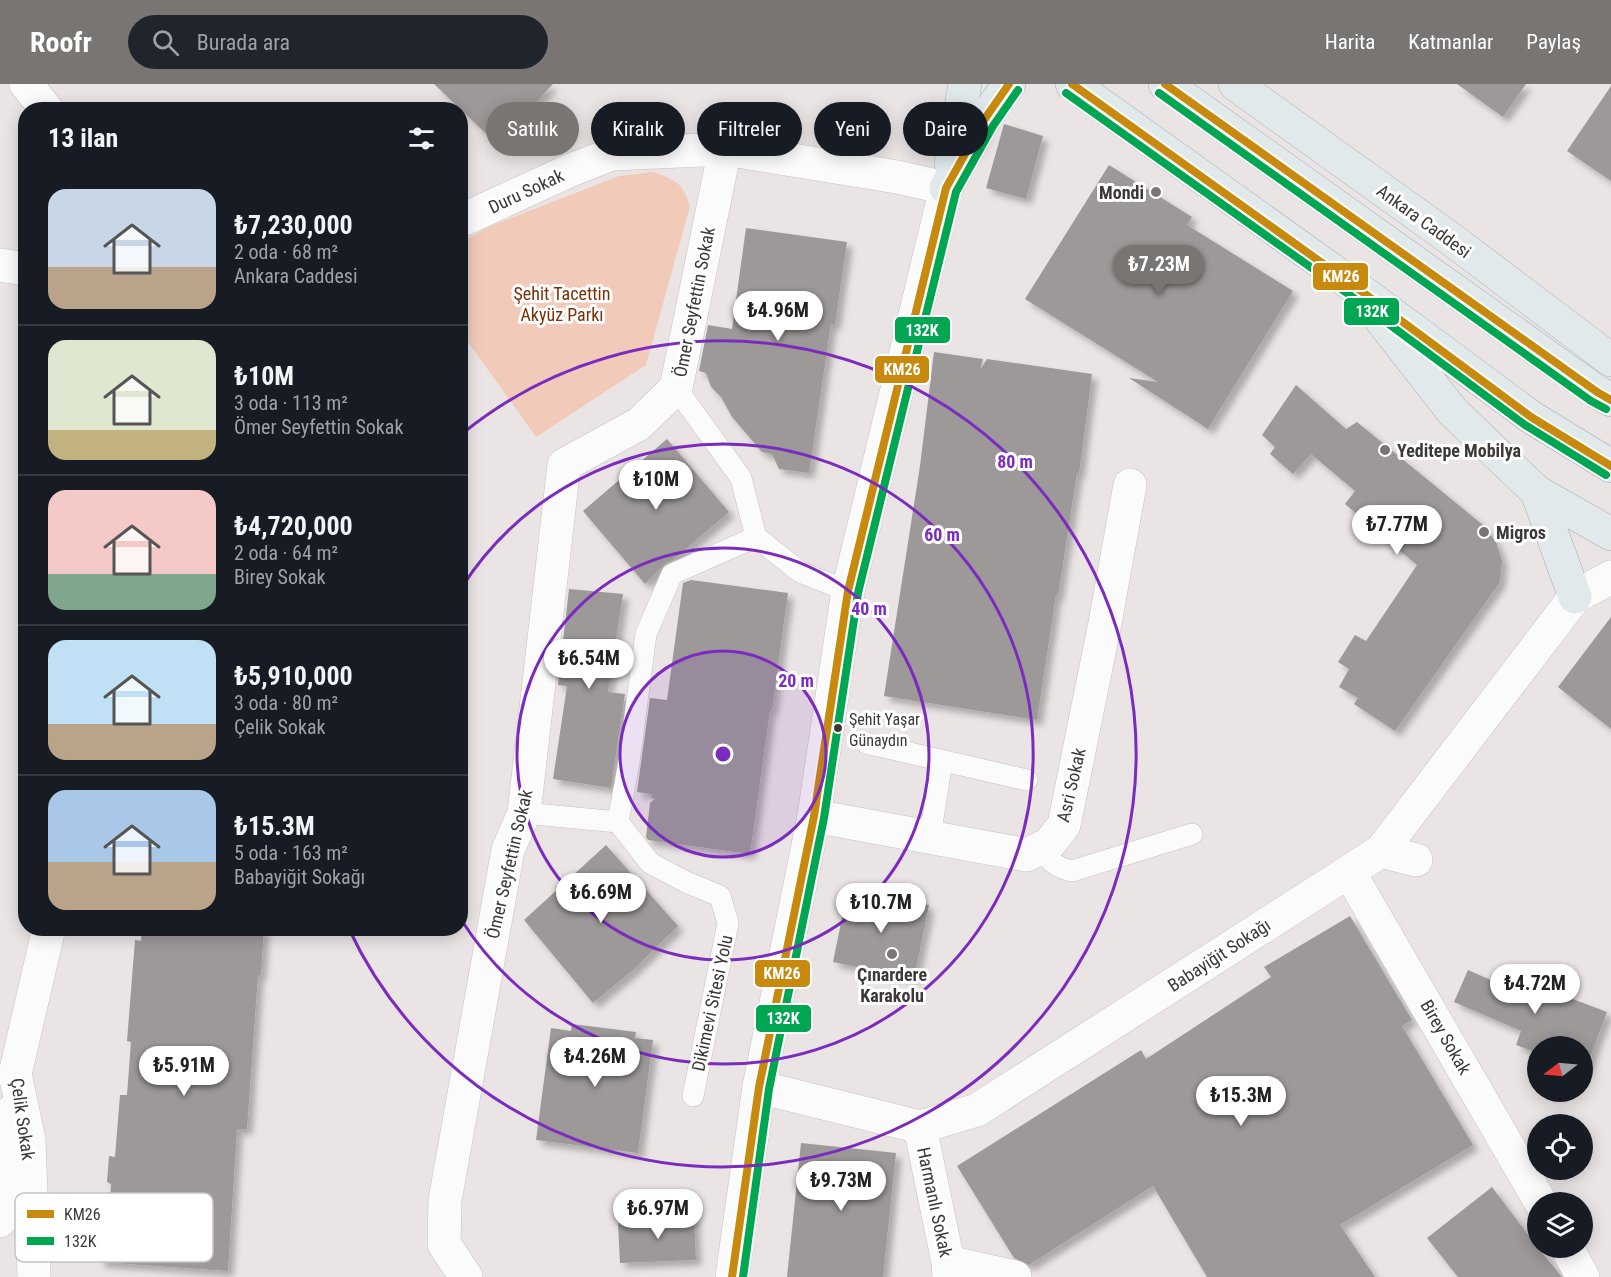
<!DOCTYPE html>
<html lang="tr">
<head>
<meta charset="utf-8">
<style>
  :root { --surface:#171b24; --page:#20242c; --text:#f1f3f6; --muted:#9ea1a6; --line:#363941; --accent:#797573 }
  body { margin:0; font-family:"Roboto Condensed",sans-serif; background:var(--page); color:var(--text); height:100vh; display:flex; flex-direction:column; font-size:22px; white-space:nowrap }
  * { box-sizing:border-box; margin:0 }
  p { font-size:20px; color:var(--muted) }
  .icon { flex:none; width:33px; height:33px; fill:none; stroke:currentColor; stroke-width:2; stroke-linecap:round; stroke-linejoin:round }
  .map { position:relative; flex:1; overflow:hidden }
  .panel { position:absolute; left:18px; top:18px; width:450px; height:834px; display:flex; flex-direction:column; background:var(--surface); border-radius:24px; box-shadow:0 3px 15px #0003 }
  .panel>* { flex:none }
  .top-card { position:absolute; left:486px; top:18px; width:570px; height:54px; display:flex; gap:12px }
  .needle { width:39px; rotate:254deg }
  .buttons { position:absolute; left:1527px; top:952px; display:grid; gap:12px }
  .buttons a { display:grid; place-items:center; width:66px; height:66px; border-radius:50%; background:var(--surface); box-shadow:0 3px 15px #0003; font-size:30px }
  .price { position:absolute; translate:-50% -51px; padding:0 14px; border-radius:21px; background:#fff; color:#222; font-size:20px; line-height:39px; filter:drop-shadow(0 2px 3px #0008) }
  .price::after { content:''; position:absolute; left:50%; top:36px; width:18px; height:14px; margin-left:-9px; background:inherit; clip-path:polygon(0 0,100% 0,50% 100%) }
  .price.current { background:var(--accent); color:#fff }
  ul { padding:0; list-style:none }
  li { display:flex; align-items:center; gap:18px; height:150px; padding:0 30px }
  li+li { border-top:2px solid var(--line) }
  li span { display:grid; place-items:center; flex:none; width:168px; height:120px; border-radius:18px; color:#555 }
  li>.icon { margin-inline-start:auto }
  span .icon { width:72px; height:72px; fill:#fffc; stroke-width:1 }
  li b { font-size:26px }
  h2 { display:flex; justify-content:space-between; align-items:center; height:72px; padding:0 30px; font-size:26px }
  .tag { padding:0 21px; border-radius:27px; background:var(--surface); box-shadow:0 3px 15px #0003; font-size:21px; line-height:54px }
  .tag.current { background:var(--accent); color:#fff }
  header { display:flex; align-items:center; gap:36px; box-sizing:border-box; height:84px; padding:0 30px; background:var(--accent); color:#fff }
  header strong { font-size:28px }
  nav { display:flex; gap:33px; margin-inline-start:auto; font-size:21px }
  .search { width:420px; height:54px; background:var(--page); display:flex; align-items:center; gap:15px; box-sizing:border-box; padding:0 21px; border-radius:33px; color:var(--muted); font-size:22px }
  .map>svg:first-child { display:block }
  .green { fill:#f2cab9 }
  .building { fill:#9c9998; filter:url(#shadow) }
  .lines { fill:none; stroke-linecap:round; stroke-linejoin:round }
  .lane-casing { stroke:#c6c2c1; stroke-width:22 }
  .street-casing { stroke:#c6c2c1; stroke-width:34 }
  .secondary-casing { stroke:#c6c2c1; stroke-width:34 }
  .primary-casing { stroke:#a2adaf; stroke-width:34 }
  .lane { stroke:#fcfbfb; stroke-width:21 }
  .street { stroke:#fcfbfb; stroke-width:33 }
  .secondary { stroke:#fcfbfb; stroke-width:33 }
  .primary { stroke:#e2e9eb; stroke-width:33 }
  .bus-1-casing { stroke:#fff; stroke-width:12 }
  .bus-2-casing { stroke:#fff; stroke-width:12 }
  .bus-1 { stroke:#c88a0e; stroke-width:8 }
  .bus-2 { stroke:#00a651; stroke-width:8 }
  .ring { fill:none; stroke:#7b2cbf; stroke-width:3 }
  .poi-dot { fill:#797573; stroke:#fff; stroke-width:2 }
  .bus-dot { fill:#3c3836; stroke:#fff; stroke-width:2 }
  .labels { text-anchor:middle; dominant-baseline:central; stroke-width:6; stroke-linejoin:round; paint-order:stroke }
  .bus-label { font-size:16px; fill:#3c3836; stroke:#fff; text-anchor:start }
  .street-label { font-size:18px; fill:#3c3836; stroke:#fff }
  .poi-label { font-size:18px; font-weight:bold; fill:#3c3836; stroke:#fff; text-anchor:start }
  .park-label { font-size:18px; fill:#7a3004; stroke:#fff }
  .key { fill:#fff; stroke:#c4c3c3; stroke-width:1.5 }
  .key-label { font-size:16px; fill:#3c3836 }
  .centre { fill:#7b2cbf; stroke:#fff; stroke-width:3 }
  .ring-label { font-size:18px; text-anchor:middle; font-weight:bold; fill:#7b2cbf; stroke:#fff; stroke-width:6; stroke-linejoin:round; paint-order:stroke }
  .line-badge { stroke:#fff; stroke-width:2 }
  .badge-label { font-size:16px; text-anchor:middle; font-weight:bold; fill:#fff }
</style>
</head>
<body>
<header>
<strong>Roofr</strong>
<div class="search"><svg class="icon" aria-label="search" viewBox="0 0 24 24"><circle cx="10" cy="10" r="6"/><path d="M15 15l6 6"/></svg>Burada ara</div>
<nav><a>Harita</a><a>Katmanlar</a><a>Paylaş</a></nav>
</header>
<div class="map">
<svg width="1611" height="1193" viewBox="0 0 1611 1193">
  <defs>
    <filter id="shadow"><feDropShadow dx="5.5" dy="5.5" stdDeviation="3" flood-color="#0004"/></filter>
  </defs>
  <rect width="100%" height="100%" fill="#eae5e4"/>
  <path class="green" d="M653 88C675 96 683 98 690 122L646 281 536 353 461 248V158L493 141 619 92Z"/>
  <g class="building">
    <polygon points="434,0 553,0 497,60"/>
    <polygon points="1457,0 1526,0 1503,33"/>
    <polygon points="1611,2 1611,97 1567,67"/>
    <polygon points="1004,40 1043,52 1026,115 986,104"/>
    <polygon points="1109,81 1192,133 1187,141 1293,207 1208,345 1129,294 1158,298 1025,215"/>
    <polygon points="746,144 847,158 835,241 831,240 809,389 779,385 772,370 762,368 732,333 721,313 711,303 706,289 699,287 708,241 732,245"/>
    <polygon points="934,268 983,275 980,286 987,275 1092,290 1079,390 1077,389 1058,512 1056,511 1037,636 884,612 920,382"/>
    <polygon points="1296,301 1346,345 1357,338 1483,441 1496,458 1502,477 1500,498 1395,647 1354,620 1358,614 1339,603 1349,585 1338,578 1355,551 1366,557 1417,481 1345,420 1355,407 1311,370 1293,390 1270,370 1275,363 1262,351"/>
    <polygon points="667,355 729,428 673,476 666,479 645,500 583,427"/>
    <polygon points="691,496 788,509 772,626 770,626 750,770 648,756 646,753 650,719 655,715 651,714 652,710 637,708 650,614 667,616 683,499"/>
    <polygon points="569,505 623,510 608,608 625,610 611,704 553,695 567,602 558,601"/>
    <polygon points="1611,533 1611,645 1558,603"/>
    <polygon points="606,761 678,842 633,886 593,919 524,836"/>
    <polygon points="848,804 929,821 914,895 833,878"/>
    <polygon points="1350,832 1412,936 1402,942 1473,1061 1340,1141 1375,1193 1207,1193 1153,1102 1029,1181 1014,1174 957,1082 1141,966 1146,975 1271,893 1264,883"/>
    <polygon points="142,844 264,844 261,891 258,891 247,1045 237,1045 228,1187 99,1178 101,1153 108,1153 111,1100 107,1098 109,1072 115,1073 120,1011 127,1011 131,958 127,957 135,856 141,857"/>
    <polygon points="1468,886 1533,915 1538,902 1607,928 1585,987 1582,986 1582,963 1538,963 1538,969 1516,961 1521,947 1454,918"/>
    <polygon points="572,940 636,948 635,954 653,956 638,1069 536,1056 551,944 571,947"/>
    <polygon points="801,1059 896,1069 883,1193 787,1193"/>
    <polygon points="1492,1103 1538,1164 1562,1193 1458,1193 1427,1154"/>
    <polygon points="694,1131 696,1176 620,1179 618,1139 636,1138 636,1134"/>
  </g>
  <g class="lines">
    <g class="lane-casing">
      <g id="lane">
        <polyline points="676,304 741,394 756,453 800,488 848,507"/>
        <polyline points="866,659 1027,696"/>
        <polyline points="524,729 618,738 629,678 646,550 672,490 756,453"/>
        <polyline points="618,738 650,779 686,798 720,812 728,839 693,1012"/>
        <polyline points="930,753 942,677"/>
        <path d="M1041 764C1049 777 1057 784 1072 787L1192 750"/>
      </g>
    </g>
    <g class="street-casing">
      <g id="street">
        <polyline points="26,0 47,26"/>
        <polyline points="460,137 571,86 612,70 725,65 897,93 946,104"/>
        <polyline points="0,181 26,185"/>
        <polyline points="814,732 1027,771 1049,760 1064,741 1105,539 1130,401"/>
        <polyline points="1381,767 1416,776"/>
        <polyline points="1349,788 1541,1119"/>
        <polyline points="759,1003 920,1043 977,1026 1381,767 1575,513 1611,493"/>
        <polyline points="920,1043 948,1178 949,1193"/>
        <polyline points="0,1137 11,1028"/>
        <polyline points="1567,1164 1583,1193"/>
        <polyline points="948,1178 1015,1193"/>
        <polyline points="34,1193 29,1056 15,990 49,844"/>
        <polyline points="466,1193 444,1160 445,1116 508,766 524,729 564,381 639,340 676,304 725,65"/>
      </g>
    </g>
    <g class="secondary-casing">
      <polyline id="secondary" points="732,1193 759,1003 814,732 848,507 946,104"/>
    </g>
    <g class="primary-casing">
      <g id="primary">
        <polyline points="1072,0 1357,204 1531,333 1611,382"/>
        <polyline points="1165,0 1597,308 1611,316"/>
        <polyline points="1235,0 1455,158 1611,276"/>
        <polyline points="951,79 965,0"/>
        <polyline points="946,104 984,36 1009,0"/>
        <polyline points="1382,237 1453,328 1537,408 1611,450"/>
        <polyline points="1537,408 1575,513"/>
      </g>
    </g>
    <use href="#lane" class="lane"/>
    <use href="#street" class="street"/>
    <use href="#secondary" class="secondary"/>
    <use href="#primary" class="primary"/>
    <g class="bus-1-casing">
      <g id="bus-1">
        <polyline points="1072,0 1357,204 1531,333 1611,382"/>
        <polyline points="1165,0 1597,308 1611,316"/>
        <polyline points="732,1193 759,1003 814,732 848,507 946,104 984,36 1009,0"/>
      </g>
    </g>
    <g class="bus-2-casing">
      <g id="bus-2">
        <polyline points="1066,9 1351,212 1525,341 1606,391"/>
        <polyline points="1159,9 1591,317 1606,325"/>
        <polyline points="743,1193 769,1005 824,734 858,509 956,108 993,42 1018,6"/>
      </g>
    </g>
    <use href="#bus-1" class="bus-1"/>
    <use href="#bus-2" class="bus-2"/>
  </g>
  <circle cx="723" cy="670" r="103" fill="#7b2cbf" fill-opacity=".12"/>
  <g class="ring">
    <circle cx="723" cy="670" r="103"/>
    <circle cx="723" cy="670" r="206"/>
    <path d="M462 503A310 310 0 1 1 462 837"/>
    <path d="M463 349A413 413 0 1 1 349 845"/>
  </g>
  <g class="poi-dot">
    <circle cx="1156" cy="108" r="6"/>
    <circle cx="1385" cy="366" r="6"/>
    <circle cx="1484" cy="448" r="6"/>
    <circle cx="892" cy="870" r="6"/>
  </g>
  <circle class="bus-dot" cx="838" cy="644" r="5"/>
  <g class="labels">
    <g class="bus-label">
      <text x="849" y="635">Şehit Yaşar<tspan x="849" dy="21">Günaydın</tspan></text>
    </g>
    <g class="street-label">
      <text transform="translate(526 107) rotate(-25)">Duru Sokak</text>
      <text transform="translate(1424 137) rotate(36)">Ankara Caddesi</text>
      <text transform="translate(694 218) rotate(-79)">Ömer Seyfettin Sokak</text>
      <text transform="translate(1071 701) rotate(-77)">Asri Sokak</text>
      <text transform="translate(509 780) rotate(-77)">Ömer Seyfettin Sokak</text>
      <text transform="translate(1219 871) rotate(-33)">Babayiğit Sokağı</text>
      <text transform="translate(712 919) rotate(-78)">Dikimevi Sitesi Yolu</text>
      <text transform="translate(1446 953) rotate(60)">Birey Sokak</text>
      <text transform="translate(23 1035) rotate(82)">Çelik Sokak</text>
      <text transform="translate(935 1118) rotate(78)">Harmanlı Sokak</text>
    </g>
    <g class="poi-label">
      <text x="1144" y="108" text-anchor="end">Mondi</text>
      <text x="1397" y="366">Yeditepe Mobilya</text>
      <text x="1496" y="448">Migros</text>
      <text x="892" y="890" text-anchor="middle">Çınardere<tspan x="892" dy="21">Karakolu</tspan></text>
    </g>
    <g class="park-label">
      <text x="562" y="209">Şehit Tacettin<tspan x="562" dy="21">Akyüz Parkı</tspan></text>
    </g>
  </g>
  <rect x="15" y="1109" width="198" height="69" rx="9" class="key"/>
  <rect x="27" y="1126" width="27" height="8" fill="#c88a0e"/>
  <rect x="27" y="1153" width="27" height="8" fill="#00a651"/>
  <g class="key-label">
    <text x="64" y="1136">KM26</text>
    <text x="64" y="1163">132K</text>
  </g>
  <circle cx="723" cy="670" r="9" class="centre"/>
  <g class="ring-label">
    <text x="1015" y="384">80 m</text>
    <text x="942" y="457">60 m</text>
    <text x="869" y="531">40 m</text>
    <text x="796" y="603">20 m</text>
  </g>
  <g class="line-badge">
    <rect x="1312" y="178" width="57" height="29" rx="6" fill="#c88a0e"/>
    <rect x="1343" y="213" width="57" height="29" rx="6" fill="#00a651"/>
    <rect x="894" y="232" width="57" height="28" rx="6" fill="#00a651"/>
    <rect x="874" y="271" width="56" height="29" rx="6" fill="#c88a0e"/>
    <rect x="754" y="875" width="57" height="29" rx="6" fill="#c88a0e"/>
    <rect x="755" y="920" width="57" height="29" rx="6" fill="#00a651"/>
  </g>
  <g class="badge-label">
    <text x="1341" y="198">KM26</text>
    <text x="1372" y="233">132K</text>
    <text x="922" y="252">132K</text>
    <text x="902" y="291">KM26</text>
    <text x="782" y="895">KM26</text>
    <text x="783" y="940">132K</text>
  </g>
</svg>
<div class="buttons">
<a><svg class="needle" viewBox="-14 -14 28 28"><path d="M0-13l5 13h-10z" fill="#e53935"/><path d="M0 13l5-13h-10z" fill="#9ea1a6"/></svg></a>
<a><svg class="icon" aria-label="locate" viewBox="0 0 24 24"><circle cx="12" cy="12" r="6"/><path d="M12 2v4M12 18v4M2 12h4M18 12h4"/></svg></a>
<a><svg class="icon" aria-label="layers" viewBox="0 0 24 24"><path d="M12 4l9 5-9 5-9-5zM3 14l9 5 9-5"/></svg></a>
</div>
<b class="price current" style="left:1159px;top:212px">₺7.23M</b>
<b class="price" style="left:778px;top:258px">₺4.96M</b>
<b class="price" style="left:656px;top:427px">₺10M</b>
<b class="price" style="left:1397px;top:472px">₺7.77M</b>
<b class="price" style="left:589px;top:606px">₺6.54M</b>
<b class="price" style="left:601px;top:840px">₺6.69M</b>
<b class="price" style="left:881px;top:850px">₺10.7M</b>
<b class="price" style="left:1535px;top:931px">₺4.72M</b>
<b class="price" style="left:595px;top:1004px">₺4.26M</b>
<b class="price" style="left:184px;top:1013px">₺5.91M</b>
<b class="price" style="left:1241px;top:1043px">₺15.3M</b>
<b class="price" style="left:841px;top:1128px">₺9.73M</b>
<b class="price" style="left:658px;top:1156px">₺6.97M</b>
<div class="top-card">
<a class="tag current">Satılık</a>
<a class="tag">Kiralık</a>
<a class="tag">Filtreler</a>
<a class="tag">Yeni</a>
<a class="tag">Daire</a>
</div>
<section class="panel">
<h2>13 ilan<svg class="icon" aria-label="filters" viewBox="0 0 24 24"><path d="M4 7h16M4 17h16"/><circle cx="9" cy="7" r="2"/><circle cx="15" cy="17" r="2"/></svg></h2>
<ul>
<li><span style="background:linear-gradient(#c9d6e8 65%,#b9a48a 0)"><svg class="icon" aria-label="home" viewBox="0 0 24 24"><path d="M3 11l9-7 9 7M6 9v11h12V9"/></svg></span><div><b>₺7,230,000</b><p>2 oda · 68 m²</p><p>Ankara Caddesi</p></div></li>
<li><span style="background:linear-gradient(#dfe7d0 75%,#c2b280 0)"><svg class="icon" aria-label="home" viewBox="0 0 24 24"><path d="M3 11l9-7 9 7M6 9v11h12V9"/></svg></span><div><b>₺10M</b><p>3 oda · 113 m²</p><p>Ömer Seyfettin Sokak</p></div></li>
<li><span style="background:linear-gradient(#f6c9c9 70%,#7fa58c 0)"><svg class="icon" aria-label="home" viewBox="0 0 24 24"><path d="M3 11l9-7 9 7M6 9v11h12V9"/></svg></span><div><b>₺4,720,000</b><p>2 oda · 64 m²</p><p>Birey Sokak</p></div></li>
<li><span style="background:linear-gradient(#bfe0f5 70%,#b9a48a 0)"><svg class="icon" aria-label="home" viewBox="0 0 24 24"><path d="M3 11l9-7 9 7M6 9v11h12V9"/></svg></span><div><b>₺5,910,000</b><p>3 oda · 80 m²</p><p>Çelik Sokak</p></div></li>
<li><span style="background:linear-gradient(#a9c7e8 60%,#b9a48a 0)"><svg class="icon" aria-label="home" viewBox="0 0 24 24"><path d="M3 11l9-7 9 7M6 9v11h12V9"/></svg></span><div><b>₺15.3M</b><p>5 oda · 163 m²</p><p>Babayiğit Sokağı</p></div></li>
</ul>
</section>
</div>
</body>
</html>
